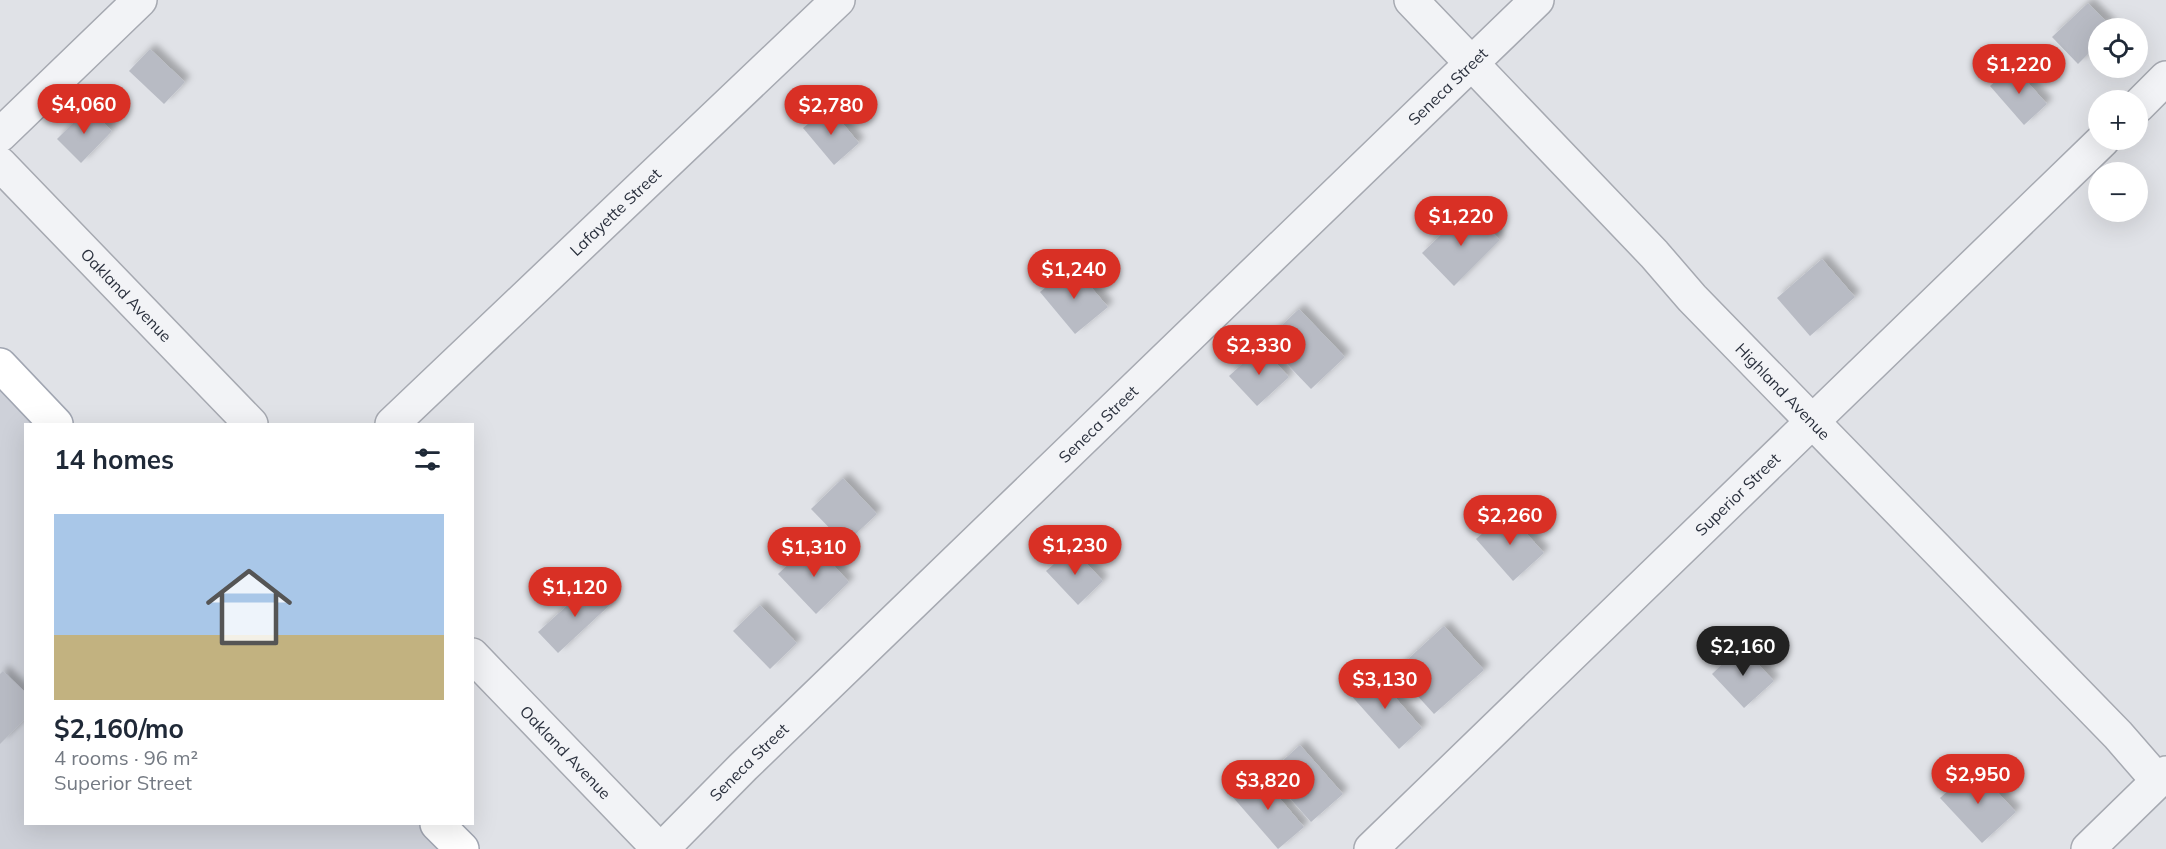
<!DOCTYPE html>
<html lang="en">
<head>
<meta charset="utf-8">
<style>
  :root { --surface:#fff; --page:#f2f2f3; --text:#1f2937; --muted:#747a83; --line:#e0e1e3; --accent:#d93025 }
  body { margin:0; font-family:Mulish,sans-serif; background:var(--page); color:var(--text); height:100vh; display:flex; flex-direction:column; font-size:22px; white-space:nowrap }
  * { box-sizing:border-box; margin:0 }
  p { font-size:20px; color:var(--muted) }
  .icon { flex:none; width:33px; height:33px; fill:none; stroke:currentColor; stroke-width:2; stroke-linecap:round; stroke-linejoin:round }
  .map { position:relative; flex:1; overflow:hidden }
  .sheet { position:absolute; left:24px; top:423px; width:450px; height:402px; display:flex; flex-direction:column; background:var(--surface); border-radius:0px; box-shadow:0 6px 24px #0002 }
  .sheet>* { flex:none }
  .buttons { position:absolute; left:2088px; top:18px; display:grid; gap:12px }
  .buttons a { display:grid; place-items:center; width:60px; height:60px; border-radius:50%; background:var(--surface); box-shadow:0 6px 24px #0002; font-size:30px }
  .price { position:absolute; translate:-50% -51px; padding:0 14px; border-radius:21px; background:var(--accent); color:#fff; font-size:20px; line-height:39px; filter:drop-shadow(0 2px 3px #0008) }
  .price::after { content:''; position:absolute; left:50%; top:36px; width:18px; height:14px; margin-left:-9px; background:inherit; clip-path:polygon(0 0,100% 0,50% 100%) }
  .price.current { background:#222; color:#fff }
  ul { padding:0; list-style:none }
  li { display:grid; align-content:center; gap:12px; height:318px; padding:0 30px }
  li+li { border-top:2px solid var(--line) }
  li span { display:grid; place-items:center; height:186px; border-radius:0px; color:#555 }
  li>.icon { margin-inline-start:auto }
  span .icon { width:108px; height:108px; fill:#fffc; stroke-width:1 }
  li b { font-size:26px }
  h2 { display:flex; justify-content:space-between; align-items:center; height:72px; padding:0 30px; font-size:26px }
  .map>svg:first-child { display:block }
  .built { fill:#ced1d9 }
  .building { fill:#b8bbc4; filter:url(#shadow) }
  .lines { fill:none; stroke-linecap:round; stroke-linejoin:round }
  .minor-casing { stroke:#a6a9b1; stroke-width:36 }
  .primary-casing { stroke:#a1a6b2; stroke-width:36 }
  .minor { stroke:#f2f3f6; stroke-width:33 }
  .primary { stroke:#fff; stroke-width:33 }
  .labels { text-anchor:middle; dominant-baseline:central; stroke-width:4.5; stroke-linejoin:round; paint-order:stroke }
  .street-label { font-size:16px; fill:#2a303d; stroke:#eff1f5 }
</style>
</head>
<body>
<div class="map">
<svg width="2166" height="849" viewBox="0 0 2166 849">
  <defs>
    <filter id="shadow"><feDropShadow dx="5.5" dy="-5.5" stdDeviation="3" flood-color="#0004"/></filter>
  </defs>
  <rect width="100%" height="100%" fill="#e0e2e7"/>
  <polygon class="built" points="0,365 56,424 26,424 26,824 437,824 462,849 0,849"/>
  <g class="building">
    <polygon points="2088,3 2113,28 2098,28 2098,44 2078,64 2052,37"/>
    <polygon points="150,49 185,82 164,104 129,71"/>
    <polygon points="2013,66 2047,104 2024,125 1990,86"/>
    <polygon points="829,107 859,143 834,165 803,128"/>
    <polygon points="88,108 112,131 81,163 57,139"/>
    <polygon points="1469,208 1500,240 1454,286 1422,253"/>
    <polygon points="1822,259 1855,297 1810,336 1777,298"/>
    <polygon points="1072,265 1108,307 1075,334 1040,292"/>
    <polygon points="1299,309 1345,357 1311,389 1265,341"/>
    <polygon points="1261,347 1289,377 1257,406 1229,376"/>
    <polygon points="843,478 877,514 845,544 811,509"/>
    <polygon points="1507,512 1544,553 1513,581 1476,539"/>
    <polygon points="812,542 849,582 816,614 778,574"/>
    <polygon points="1072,548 1103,581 1078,605 1046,571"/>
    <polygon points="593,582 612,603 558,653 538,632"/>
    <polygon points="760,605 797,643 770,669 733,631"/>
    <polygon points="1444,626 1484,670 1434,714 1395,671"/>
    <polygon points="1741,646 1774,681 1744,708 1712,674"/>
    <polygon points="3,671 26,693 26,718 0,744 0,674"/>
    <polygon points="1372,671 1422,728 1399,749 1348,692"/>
    <polygon points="1300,745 1343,794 1311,822 1268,774"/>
    <polygon points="1974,767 2016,812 1982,843 1940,798"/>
    <polygon points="1258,773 1304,827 1278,849 1231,795"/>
  </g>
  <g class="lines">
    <g class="minor-casing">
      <g id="minor">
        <path id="s1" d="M1411 0 1654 254 1692 298 2118 735 2158 781"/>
        <polyline points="2138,106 2166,78"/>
        <polyline points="0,135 140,0"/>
        <path id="s2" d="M0 164 251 424"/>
        <path id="s3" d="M392 424 838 0"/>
        <path id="s4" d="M472 655 659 849"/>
        <path id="s5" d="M662 849 743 767 1537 0"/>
        <path id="s6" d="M1371 849 2103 140"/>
        <polyline points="2088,849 2166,773"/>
      </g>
    </g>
    <g class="primary-casing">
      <g id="primary">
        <polyline points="0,365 56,424"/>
        <polyline points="437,824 462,849"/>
      </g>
    </g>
    <use href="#minor" class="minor"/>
    <use href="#primary" class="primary"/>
  </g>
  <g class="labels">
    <g class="street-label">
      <text stroke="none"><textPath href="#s5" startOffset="1095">Seneca Street</textPath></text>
      <text stroke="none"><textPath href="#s3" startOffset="308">Lafayette Street</textPath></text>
      <text stroke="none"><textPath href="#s2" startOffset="182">Oakland Avenue</textPath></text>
      <text stroke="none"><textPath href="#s1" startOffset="540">Highland Avenue</textPath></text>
      <text stroke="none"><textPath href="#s5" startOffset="609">Seneca Street</textPath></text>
      <text stroke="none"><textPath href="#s6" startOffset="510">Superior Street</textPath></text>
      <text stroke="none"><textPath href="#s4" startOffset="135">Oakland Avenue</textPath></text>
      <text stroke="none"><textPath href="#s5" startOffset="123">Seneca Street</textPath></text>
    </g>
  </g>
</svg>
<div class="buttons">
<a><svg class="icon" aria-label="locate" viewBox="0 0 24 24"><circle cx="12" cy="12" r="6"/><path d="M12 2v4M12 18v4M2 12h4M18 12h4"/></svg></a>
<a>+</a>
<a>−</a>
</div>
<b class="price" style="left:2019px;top:95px">$1,220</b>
<b class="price" style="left:84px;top:135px">$4,060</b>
<b class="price" style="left:831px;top:136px">$2,780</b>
<b class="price" style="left:1461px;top:247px">$1,220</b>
<b class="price" style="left:1074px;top:300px">$1,240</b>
<b class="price" style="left:1259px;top:376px">$2,330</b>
<b class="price" style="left:1510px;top:546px">$2,260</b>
<b class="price" style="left:1075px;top:576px">$1,230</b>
<b class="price" style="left:814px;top:578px">$1,310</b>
<b class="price" style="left:575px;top:618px">$1,120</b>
<b class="price current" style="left:1743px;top:677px">$2,160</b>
<b class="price" style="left:1385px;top:710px">$3,130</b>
<b class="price" style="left:1978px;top:805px">$2,950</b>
<b class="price" style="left:1268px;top:811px">$3,820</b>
<section class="sheet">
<h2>14 homes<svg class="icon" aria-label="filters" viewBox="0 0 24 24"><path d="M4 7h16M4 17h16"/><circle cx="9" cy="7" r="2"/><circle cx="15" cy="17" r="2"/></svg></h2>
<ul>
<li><span style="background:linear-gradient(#a9c7e8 65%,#c2b280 0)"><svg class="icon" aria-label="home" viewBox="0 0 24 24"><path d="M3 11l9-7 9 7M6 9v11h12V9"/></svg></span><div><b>$2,160/mo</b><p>4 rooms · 96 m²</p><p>Superior Street</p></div></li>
</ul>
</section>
</div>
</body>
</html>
